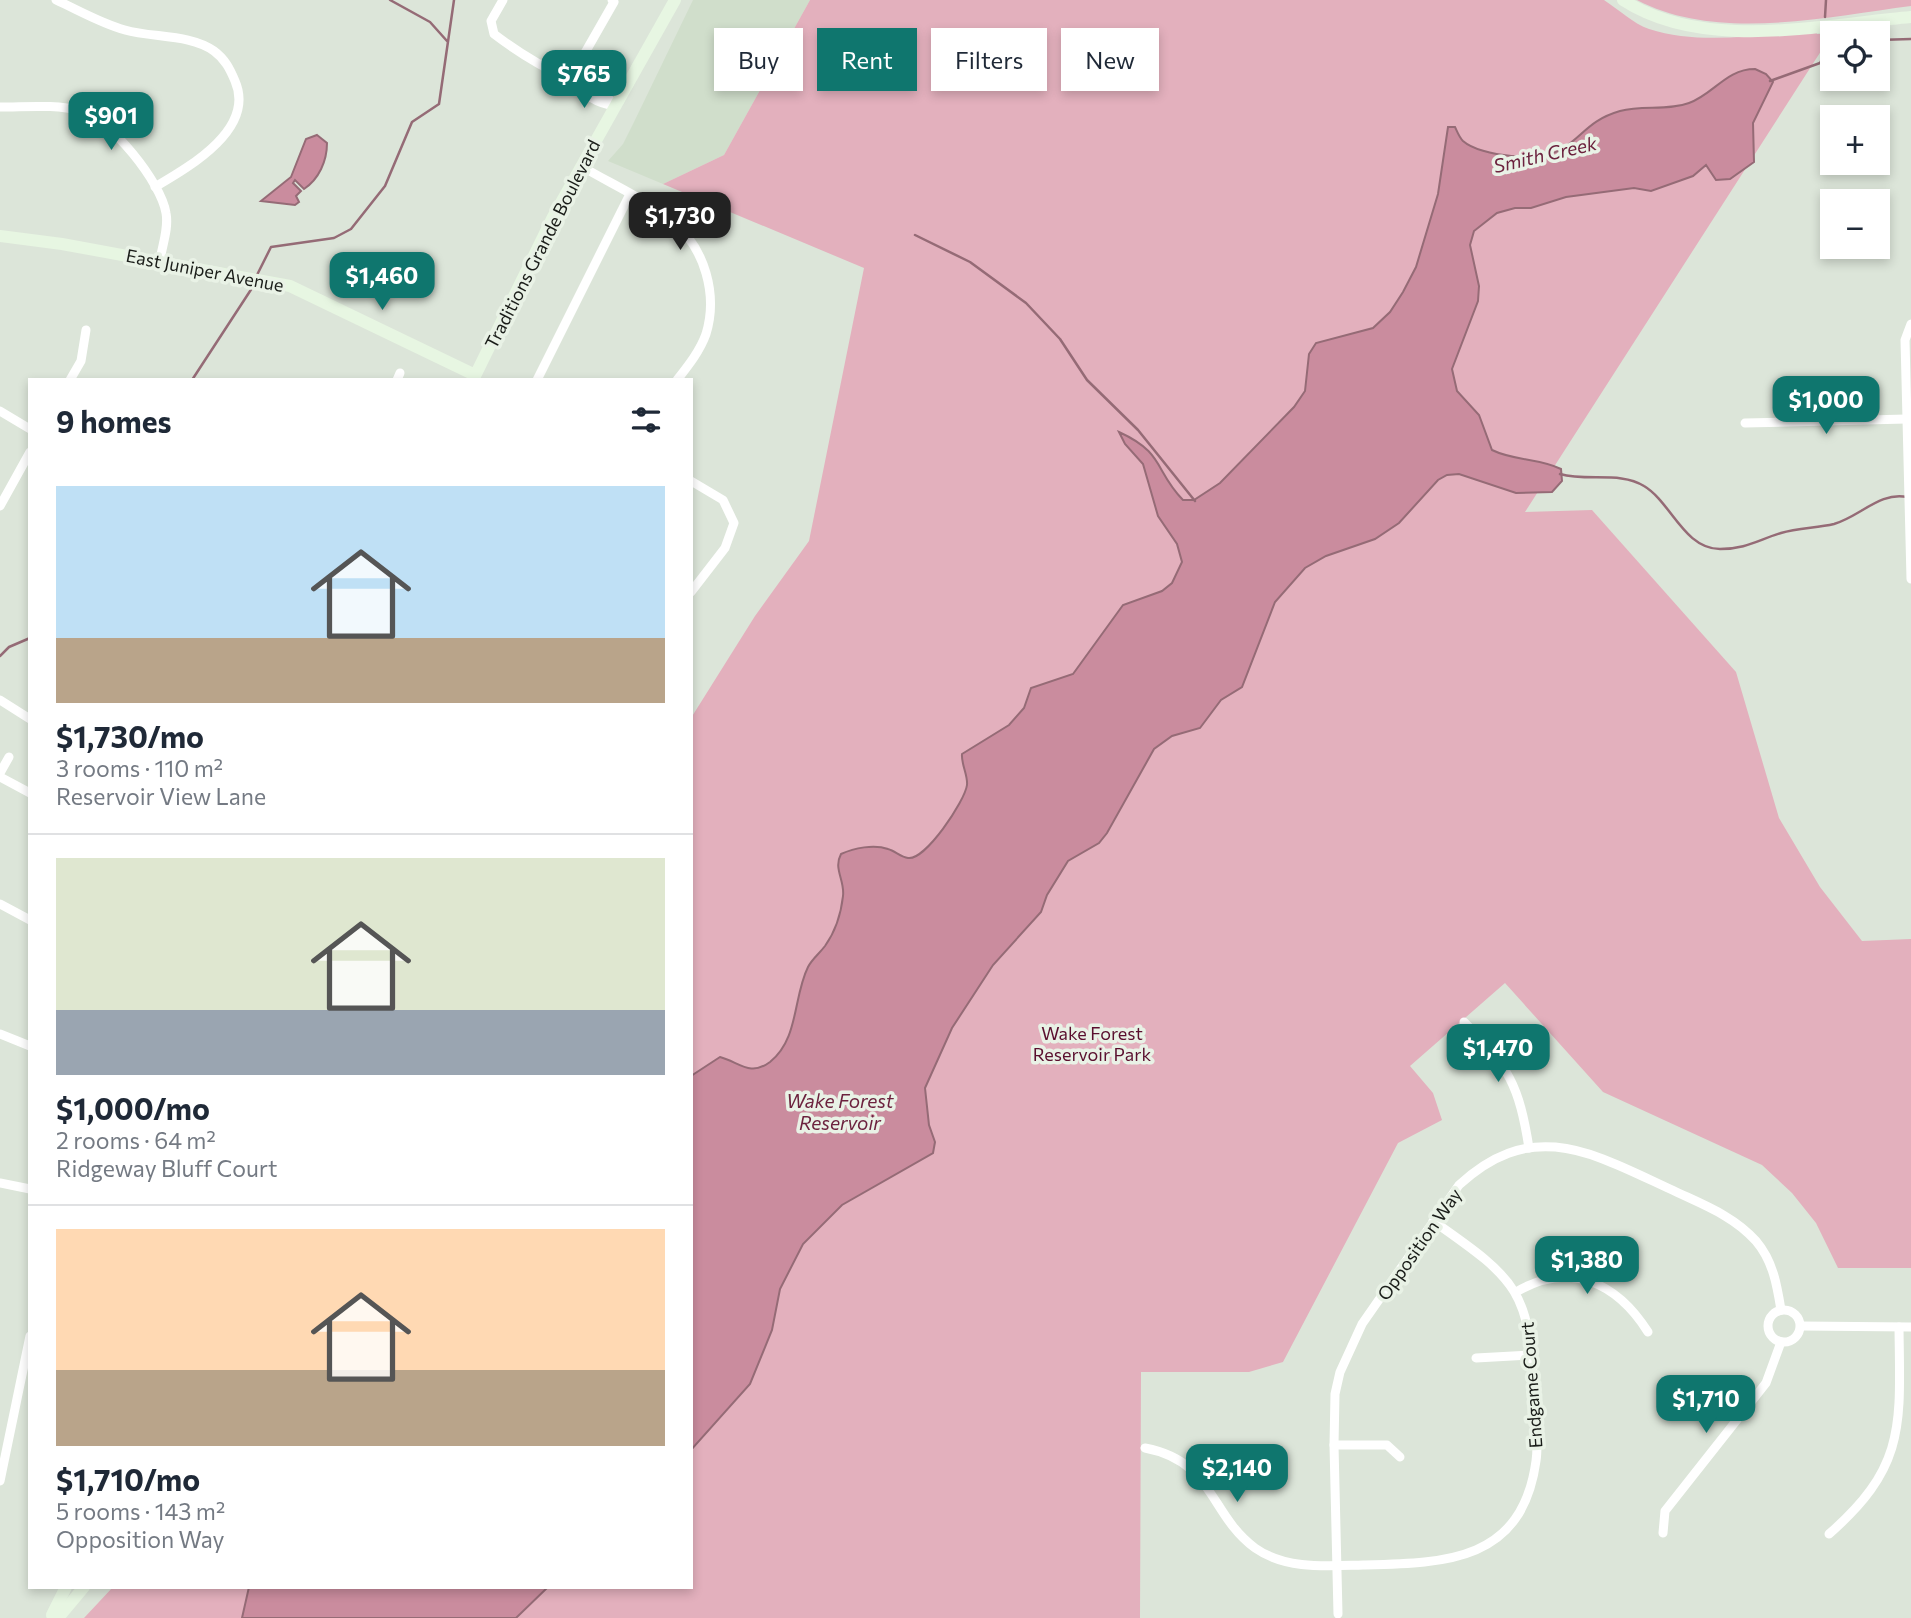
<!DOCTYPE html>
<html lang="en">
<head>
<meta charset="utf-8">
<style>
  :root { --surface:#fff; --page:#f2f2f3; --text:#1f2937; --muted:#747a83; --line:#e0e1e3; --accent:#0f766e }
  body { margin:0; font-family:Commissioner,sans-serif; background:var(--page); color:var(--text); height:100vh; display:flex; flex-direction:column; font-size:26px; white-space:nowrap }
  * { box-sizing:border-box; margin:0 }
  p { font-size:23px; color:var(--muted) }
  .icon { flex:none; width:38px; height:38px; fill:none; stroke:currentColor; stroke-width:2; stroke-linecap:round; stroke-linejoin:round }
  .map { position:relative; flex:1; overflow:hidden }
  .drawer { position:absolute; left:28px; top:378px; width:665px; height:1211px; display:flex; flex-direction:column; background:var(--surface); border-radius:0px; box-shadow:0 4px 10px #0003 }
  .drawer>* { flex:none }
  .top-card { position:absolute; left:714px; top:28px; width:665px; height:63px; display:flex; gap:14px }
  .tools { position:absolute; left:1820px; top:21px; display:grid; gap:14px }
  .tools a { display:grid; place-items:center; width:70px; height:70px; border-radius:0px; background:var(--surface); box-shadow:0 4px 10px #0003; font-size:35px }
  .price { position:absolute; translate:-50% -60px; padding:0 16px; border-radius:14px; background:var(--accent); color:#fff; font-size:23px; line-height:46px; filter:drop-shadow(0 2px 4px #0008) }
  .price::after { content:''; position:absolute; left:50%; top:42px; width:21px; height:16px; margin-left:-10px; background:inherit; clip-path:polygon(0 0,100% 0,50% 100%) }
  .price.active { background:#222; color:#fff }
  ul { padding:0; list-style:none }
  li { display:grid; align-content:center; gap:14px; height:371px; padding:0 28px }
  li+li { border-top:2px solid var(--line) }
  li span { display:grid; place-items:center; height:217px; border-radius:0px; color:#555 }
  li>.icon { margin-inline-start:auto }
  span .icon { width:126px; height:126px; fill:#fffc; stroke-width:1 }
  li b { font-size:30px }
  h2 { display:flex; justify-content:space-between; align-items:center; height:84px; padding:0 28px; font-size:30px }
  .pill { padding:0 24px; border-radius:0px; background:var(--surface); box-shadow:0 4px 10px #0003; font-size:24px; line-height:63px }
  .pill.active { background:var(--accent); color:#fff }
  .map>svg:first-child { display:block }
  .built { fill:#d0decb }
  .green { fill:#e3b0bd }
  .water { fill:#ca8c9e; stroke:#956b76; stroke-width:2 }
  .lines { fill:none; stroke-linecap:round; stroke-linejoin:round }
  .stream { stroke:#956b76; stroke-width:2.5 }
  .street { stroke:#fff; stroke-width:9 }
  .secondary { stroke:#e7f6e2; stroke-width:12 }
  .labels { text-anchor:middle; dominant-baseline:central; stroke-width:7; stroke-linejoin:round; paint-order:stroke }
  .street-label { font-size:18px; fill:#1a1d19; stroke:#e9f2e6 }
  .park-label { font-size:18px; fill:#5a0f2e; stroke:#e9f2e6 }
  .water-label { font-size:19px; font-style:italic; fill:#6c223e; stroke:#e9f2e6 }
</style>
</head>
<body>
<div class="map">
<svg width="1911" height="1618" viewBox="0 0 1911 1618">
  <rect width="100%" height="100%" fill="#dce5d9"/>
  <polygon class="built" points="693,0 810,0 724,155 663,184 608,161 623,144 634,122"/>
  <g class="green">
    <path d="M810 0H1604C1618 9 1634 24 1649 29 1702 46 1763 34 1816 30L1817 34H1832L1525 512 1592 510 1736 672 1779 818 1820 887 1862 941 1911 939V1268H1838L1816 1223 1792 1193 1762 1165 1603 1092 1505 983 1410 1066 1433 1093 1442 1120 1398 1143 1283 1362 1249 1372H1141L1140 1618H84L113 1587H691V718L755 616 809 541 864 268 663 184 724 155Z"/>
    <path d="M1637 0H1911V6C1825 17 1716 42 1637 0Z"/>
  </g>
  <g class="water">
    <path d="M1755 69 1766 74 1773 82 1753 123 1754 162 1730 179 1716 180 1706 165 1693 176 1651 191 1634 188 1566 197 1531 208H1515L1497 213 1474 231 1470 245 1479 286 1478 301 1452 369 1457 391 1479 415 1492 450C1514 461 1539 458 1561 469L1562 481 1552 492 1516 493 1459 474 1447 475 1438 480 1399 523 1375 539 1326 556 1305 568 1275 602 1242 687 1221 700 1200 728 1172 736 1154 749 1107 833 1099 843 1068 861 1047 895 1041 912 993 965 952 1028 925 1088 929 1125 935 1142 933 1153 842 1205 803 1244 780 1289 772 1330 750 1384 691 1450V1076L720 1057C739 1062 750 1077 770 1062 799 1039 793 997 808 967 812 959 819 954 825 946 835 932 841 914 843 896 845 880 833 869 841 854 854 848 874 844 888 849 895 851 901 857 908 858 925 861 965 801 967 785 968 775 961 764 962 754L1009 725 1024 708 1031 688 1073 674 1123 605 1162 591 1172 583 1182 562 1177 544 1158 516 1143 464 1125 444 1119 432C1165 453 1154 470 1183 500H1194L1220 483 1294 407 1305 391 1309 354 1316 343 1373 328 1390 312 1403 292 1416 267 1438 194 1448 127H1455C1457 131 1459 137 1463 141 1481 157 1541 162 1562 149 1584 135 1589 120 1620 111 1643 105 1667 111 1689 103 1714 94 1726 69 1755 69Z"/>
    <path d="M317 135 327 143C327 161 319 179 304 189L295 180 293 183 301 191 296 196 299 202 295 205 261 201 291 177 306 139Z"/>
    <polygon points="249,1587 548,1587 516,1618 242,1618"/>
  </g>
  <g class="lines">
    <g class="stream">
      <polyline points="390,0 430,22 447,41"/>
      <polyline points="1825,17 1826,0"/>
      <polyline points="1878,40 1911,39"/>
      <polyline points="1770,81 1820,63 1828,48 1828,32"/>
      <polyline points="915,235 970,262 1026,303 1060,339 1087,380 1138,430 1195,501"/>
      <polyline points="257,275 271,247 334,238 351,229 385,186 412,122 439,104 454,0"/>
      <polyline points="192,380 254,285"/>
      <path d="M1560 474C1587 482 1620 471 1644 486 1671 502 1684 549 1720 549 1746 549 1758 540 1781 533 1798 528 1817 528 1834 524 1859 517 1881 491 1907 497"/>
      <polyline points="0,656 9,647 30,638"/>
    </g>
    <g class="street">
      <path d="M56 0C78 10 102 24 125 30 153 38 190 34 214 51 225 59 230 69 235 81 256 129 189 167 155 187"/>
      <path d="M503 0 491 21 494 34C515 50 544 68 569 79 588 87 602 90 616 106"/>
      <polyline points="570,79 614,2 612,0"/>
      <path d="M571 80C584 94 596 104 616 106"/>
      <path d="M0 107C27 107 55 104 81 111 111 120 161 182 166 213 169 229 162 245 160 261"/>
      <path d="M581 166C611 184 646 199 673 222 705 248 718 295 706 334 700 351 688 366 677 380"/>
      <polyline points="1911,324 1905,340 1911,579"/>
      <polyline points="70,380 81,361 86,330"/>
      <polyline points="397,380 400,373"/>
      <polyline points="537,380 630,194"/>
      <polyline points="0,411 30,429"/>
      <polyline points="1745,423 1906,419"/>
      <polyline points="691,481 723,500 734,523 725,548 691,592"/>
      <polyline points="0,506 30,452"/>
      <polyline points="0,700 30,719"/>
      <polyline points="0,773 9,757"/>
      <polyline points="0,777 30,793"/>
      <polyline points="0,904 30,920"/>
      <path d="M1464 1022C1509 1067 1519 1085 1529 1148"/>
      <polyline points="0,1034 30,1046"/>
      <polyline points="0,1183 30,1189"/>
      <path d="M1516 1292C1570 1260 1617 1283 1648 1332"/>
      <circle cx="1784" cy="1326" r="16"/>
      <polyline points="1801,1326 1911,1327"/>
      <polyline points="1476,1358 1532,1355"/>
      <polyline points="1334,1445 1387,1445 1400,1457"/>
      <path d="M1145 1448C1214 1461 1209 1514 1255 1548 1286 1570 1327 1566 1363 1565 1446 1563 1522 1562 1536 1461 1539 1441 1535 1417 1534 1397 1530 1291 1519 1281 1433 1221"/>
      <polyline points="0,1481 30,1336"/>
      <polyline points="1663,1533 1665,1511 1766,1383 1781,1342"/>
      <path d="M1829 1534C1907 1466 1900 1424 1899 1327"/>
      <path d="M1338 1614 1334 1445 1335 1394 1340 1372 1362 1324 1459 1185C1533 1117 1592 1153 1670 1189 1701 1204 1733 1215 1756 1241 1773 1261 1777 1285 1781 1310"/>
    </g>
    <g class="secondary">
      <path d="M1623 0C1703 52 1820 25 1911 17"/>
      <polyline points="0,236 62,244 290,286 475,375"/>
      <polyline points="473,380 553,217 675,0"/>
      <polyline points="52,1615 66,1587"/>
      <polyline points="58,1618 84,1587"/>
    </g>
  </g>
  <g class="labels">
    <g class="street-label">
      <text transform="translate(542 244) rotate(-63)">Traditions Grande Boulevard</text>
      <text transform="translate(205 270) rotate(11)">East Juniper Avenue</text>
      <text transform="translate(1419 1244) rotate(-55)">Opposition Way</text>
      <text transform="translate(1531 1385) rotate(-94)">Endgame Court</text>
    </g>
    <g class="park-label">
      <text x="1092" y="1033">Wake Forest<tspan x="1092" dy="21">Reservoir Park</tspan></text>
    </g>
    <g class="water-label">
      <text transform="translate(1545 154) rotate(-13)">Smith Creek</text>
      <text x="840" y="1100">Wake Forest<tspan x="840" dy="22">Reservoir</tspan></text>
    </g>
  </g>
</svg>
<div class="tools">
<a><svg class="icon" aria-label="locate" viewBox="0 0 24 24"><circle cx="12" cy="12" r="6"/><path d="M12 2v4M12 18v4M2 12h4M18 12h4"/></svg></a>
<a>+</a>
<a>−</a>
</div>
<b class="price" style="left:584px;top:110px">$765</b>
<b class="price" style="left:111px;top:152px">$901</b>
<b class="price active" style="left:680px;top:252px">$1,730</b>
<b class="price" style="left:382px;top:312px">$1,460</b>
<b class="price" style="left:1826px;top:436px">$1,000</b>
<b class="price" style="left:1498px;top:1084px">$1,470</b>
<b class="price" style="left:1587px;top:1296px">$1,380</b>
<b class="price" style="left:1706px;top:1435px">$1,710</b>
<b class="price" style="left:1237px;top:1504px">$2,140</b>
<div class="top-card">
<a class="pill">Buy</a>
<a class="pill active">Rent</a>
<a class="pill">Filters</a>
<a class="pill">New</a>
</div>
<section class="drawer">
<h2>9 homes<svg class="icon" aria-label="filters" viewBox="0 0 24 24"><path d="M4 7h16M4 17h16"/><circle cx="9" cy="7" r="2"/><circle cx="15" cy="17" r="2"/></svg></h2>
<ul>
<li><span style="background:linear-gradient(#bfe0f5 70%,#b9a48a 0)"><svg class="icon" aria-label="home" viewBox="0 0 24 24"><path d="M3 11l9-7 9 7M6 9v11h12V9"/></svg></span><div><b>$1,730/mo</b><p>3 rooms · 110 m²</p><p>Reservoir View Lane</p></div></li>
<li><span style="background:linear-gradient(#dfe7d0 70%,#9aa5b1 0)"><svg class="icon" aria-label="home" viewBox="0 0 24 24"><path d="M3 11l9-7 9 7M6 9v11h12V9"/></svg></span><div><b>$1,000/mo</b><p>2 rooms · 64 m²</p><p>Ridgeway Bluff Court</p></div></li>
<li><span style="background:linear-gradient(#ffd9b3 65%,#b9a48a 0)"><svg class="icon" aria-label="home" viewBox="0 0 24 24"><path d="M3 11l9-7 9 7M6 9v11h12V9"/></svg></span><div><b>$1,710/mo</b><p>5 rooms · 143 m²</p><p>Opposition Way</p></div></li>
</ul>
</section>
</div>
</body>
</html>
